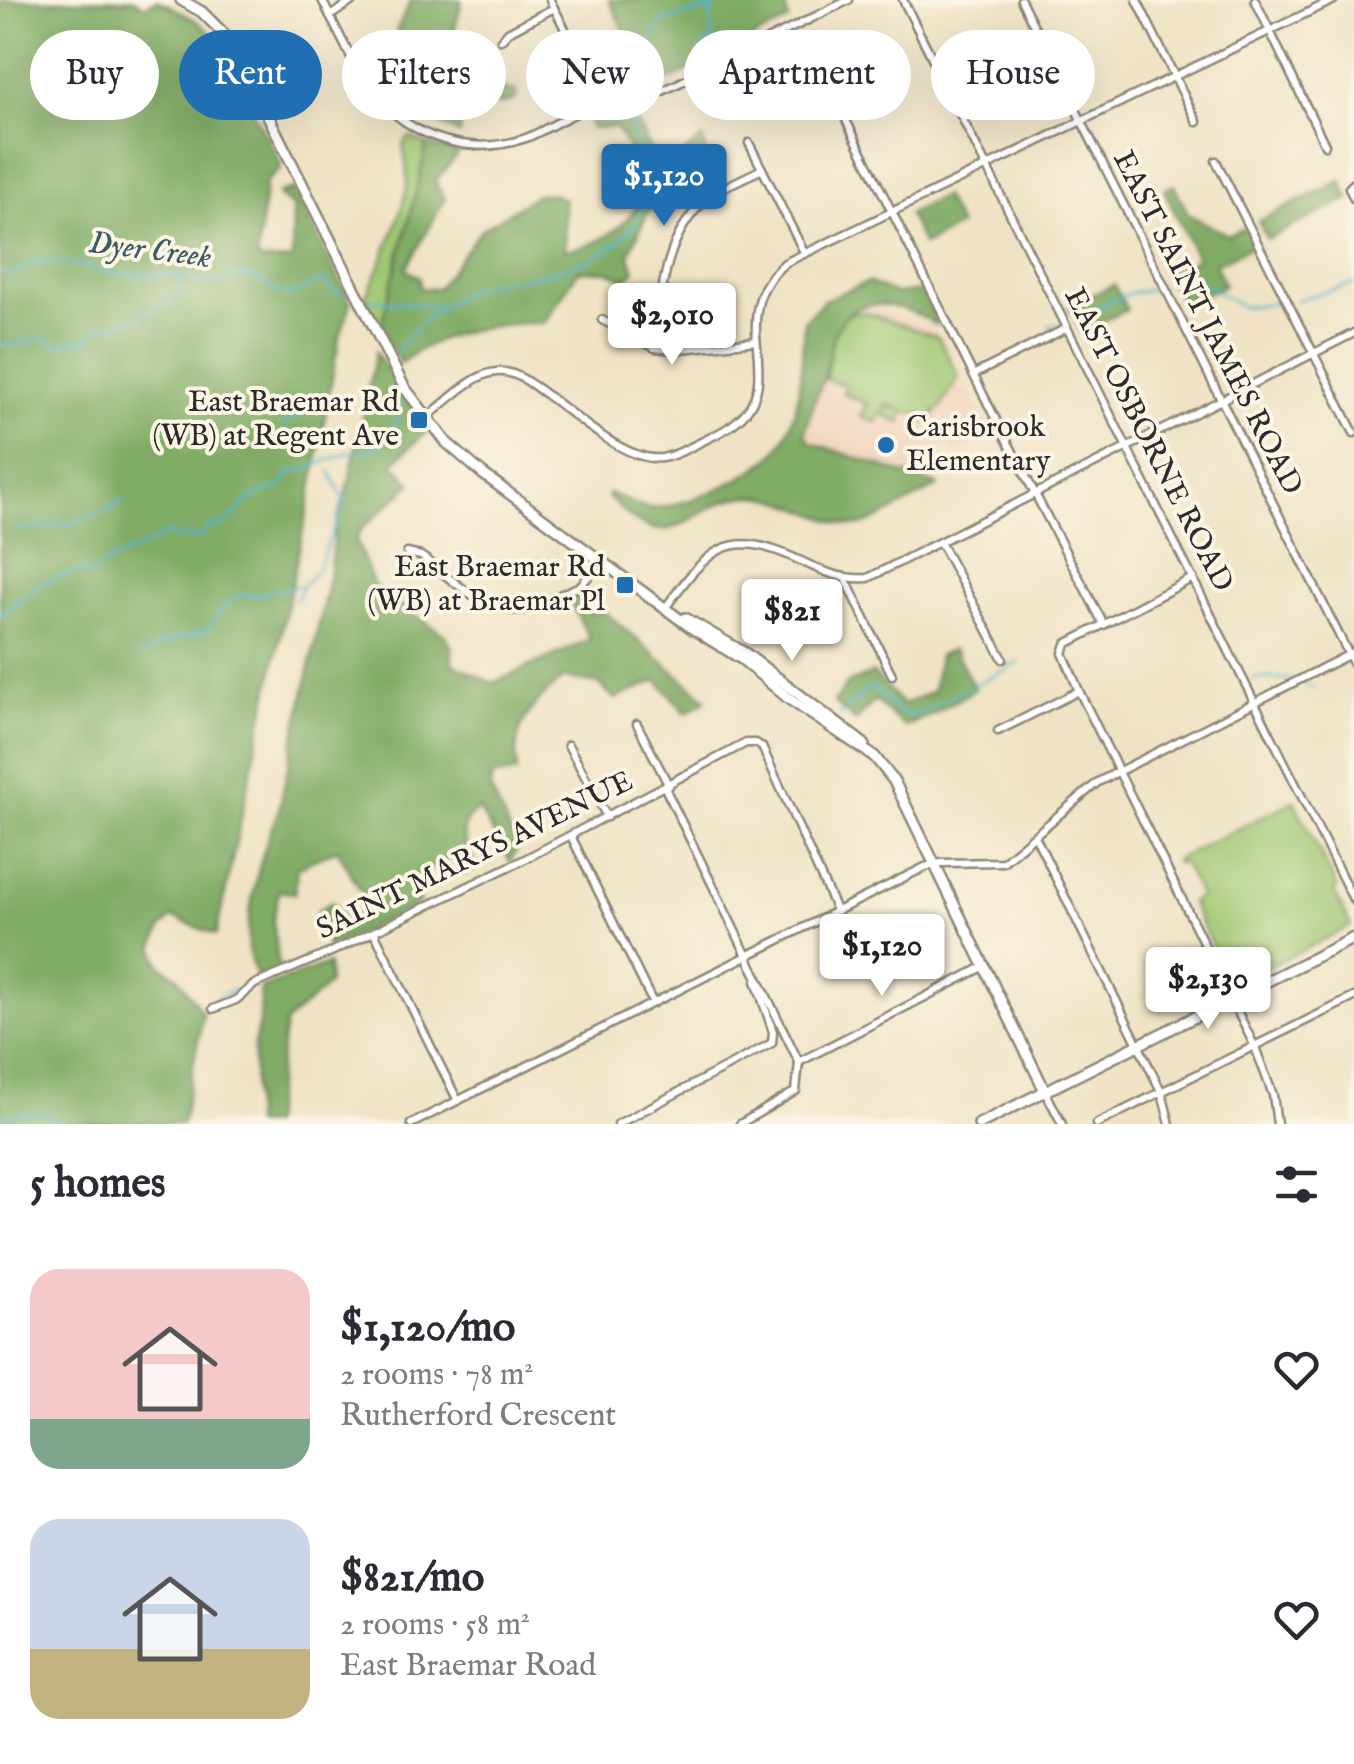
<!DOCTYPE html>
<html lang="en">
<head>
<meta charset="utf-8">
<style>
  :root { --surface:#fff; --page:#f2f2f3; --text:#2b2b33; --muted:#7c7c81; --accent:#1f6fb2 }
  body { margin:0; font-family:"IM FELL English",serif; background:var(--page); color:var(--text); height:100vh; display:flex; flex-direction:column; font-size:38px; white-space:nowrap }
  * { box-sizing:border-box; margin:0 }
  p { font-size:32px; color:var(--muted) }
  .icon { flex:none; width:55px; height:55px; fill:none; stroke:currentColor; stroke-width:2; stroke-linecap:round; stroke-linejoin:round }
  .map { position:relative; height:1124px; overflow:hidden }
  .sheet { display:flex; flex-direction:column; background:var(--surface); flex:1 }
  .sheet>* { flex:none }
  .top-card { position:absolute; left:30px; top:30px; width:1295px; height:90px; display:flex; gap:20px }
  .price { position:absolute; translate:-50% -85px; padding:0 22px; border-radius:10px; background:#fff; color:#222; font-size:32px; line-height:65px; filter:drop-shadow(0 2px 5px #0008) }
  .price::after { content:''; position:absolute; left:50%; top:60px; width:30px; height:22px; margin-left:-15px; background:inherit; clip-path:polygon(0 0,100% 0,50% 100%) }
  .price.selected { background:var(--accent); color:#fff }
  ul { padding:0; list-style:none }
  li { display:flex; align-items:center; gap:30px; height:250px; padding:0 30px }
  li span { display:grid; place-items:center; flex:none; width:280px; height:200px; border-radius:30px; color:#555 }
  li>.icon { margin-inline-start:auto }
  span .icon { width:120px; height:120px; fill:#fffc; stroke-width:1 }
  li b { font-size:42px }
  h2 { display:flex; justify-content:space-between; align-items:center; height:120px; padding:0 30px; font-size:42px }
  .tag { padding:0 35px; border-radius:45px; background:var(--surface); box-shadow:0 10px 40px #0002; font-size:35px; line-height:90px }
  .tag.selected { background:var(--accent); color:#fff }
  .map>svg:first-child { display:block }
  .built { fill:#f1d5bd }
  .green { fill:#a0c873; stroke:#667a4f; stroke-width:2.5 }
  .forest { fill:#80ac65; stroke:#566c48; stroke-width:2.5 }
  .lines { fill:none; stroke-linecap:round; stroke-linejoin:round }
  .stream { stroke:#4fb6cd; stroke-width:2.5 }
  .street-casing { stroke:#8e8778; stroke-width:11 }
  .secondary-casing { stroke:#8e8778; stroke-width:14 }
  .street { stroke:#fff; stroke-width:6 }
  .secondary { stroke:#fff; stroke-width:9 }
  .poi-dot { fill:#1f6fb2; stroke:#fcf5e5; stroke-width:4 }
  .labels { text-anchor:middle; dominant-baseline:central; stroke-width:8; stroke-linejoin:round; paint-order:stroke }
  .street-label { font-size:30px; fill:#2b2b2b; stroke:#fcf5e5 }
  .poi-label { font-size:30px; fill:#2b2b2b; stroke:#fcf5e5; text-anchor:end }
  .water-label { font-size:32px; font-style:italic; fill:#385c64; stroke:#fcf5e5 }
</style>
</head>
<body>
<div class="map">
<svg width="1354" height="1124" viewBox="0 0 1354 1124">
  <rect width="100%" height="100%" fill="#fcf5e5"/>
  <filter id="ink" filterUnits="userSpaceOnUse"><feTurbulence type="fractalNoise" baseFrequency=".01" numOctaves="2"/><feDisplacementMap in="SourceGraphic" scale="20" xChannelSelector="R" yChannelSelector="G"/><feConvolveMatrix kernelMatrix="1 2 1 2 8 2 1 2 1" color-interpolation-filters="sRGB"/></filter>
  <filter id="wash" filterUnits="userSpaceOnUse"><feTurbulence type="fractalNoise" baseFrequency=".0048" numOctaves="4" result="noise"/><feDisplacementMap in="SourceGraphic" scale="40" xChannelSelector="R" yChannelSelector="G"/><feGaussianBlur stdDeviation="2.25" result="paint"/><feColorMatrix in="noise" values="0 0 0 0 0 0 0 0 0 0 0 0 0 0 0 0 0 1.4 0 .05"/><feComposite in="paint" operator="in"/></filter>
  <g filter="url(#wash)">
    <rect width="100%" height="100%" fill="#f0e3c5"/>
    <polygon class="built" points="856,301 933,327 991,431 992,434 954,453 946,445 942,447 935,484 800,439 834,318"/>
    <g class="green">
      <path d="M409 137 426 144C416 206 394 266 381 328L365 296C377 276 405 207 407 184 408 171 405 158 403 145Z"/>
      <polygon points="864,312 938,337 959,376 940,409 934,411 936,414 924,422 921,414 905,412 901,423 884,416 888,406 903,411 886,403 877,423 861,417 866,405 869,405 843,393 846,385 826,380 832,337 843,315"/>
      <polygon points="1294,801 1337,887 1334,892 1351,926 1232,985 1191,903 1200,896 1182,862 1177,864 1175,860"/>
    </g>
    <g class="forest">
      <path d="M0 0H133L145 6 156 0C224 28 221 48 251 108 260 128 274 145 281 165L280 170 266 181 257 257 263 261 292 260 293 207 279 197V193L294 189 351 303 339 339 312 489 216 935 172 917 161 929 154 947 160 965 177 976 203 1014 182 1124H0Z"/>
      <polygon points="411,0 462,0 449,53 472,79 472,87 517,91 516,99 502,104 464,102 459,134 401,103 415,68 396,32"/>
      <polygon points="609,0 783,0 789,20 625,102 612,103 607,99 586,57 627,37"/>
      <path d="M609 113H632L661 170 703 138 706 149 670 182 660 185 629 254 635 270 625 280 608 271H578L544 323C496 322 438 331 400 364L381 328C394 266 416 206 426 144L459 153 435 182 445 199 406 269 419 277 420 288 437 289 481 230 538 194H553L564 199 565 250C598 247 626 227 642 198L629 151 616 127 592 129 587 117Z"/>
      <polygon points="1341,181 1349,199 1267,239 1258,221"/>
      <polygon points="1174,185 1188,214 1228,235 1245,228 1253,246 1215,264 1224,285 1183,305 1168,273 1197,259 1164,190"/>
      <polygon points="943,196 959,226 923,245 908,214"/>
      <path d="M868 282 896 294 923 291 938 322 936 325C910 308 866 291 842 321 831 334 830 358 825 374 818 394 809 413 805 434L810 442 939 486C919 495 881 520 863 525 838 532 786 494 751 496 683 500 677 570 607 496L609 493C623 499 638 507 653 508 684 508 760 474 778 449 803 413 801 363 804 321L824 300Z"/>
      <polygon points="1114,285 1127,310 1081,331 1069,306"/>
      <path d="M376 352 427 431 393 463 412 484 361 529 356 540 374 586 446 636 452 648V663L493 683 590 639 569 600 581 596 592 614 604 611 707 700 686 713 657 680 615 699 599 684 563 678C530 707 511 727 517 772L492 777 490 788 518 848 510 861 479 809C454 825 465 845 477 867L465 874 454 856 411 879 420 903 328 948 317 911 332 902 345 922 371 909 337 849 297 868 295 893 279 891 273 920 279 967 258 978C254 969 249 958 248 948 246 907 263 847 279 809L329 578 335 527 347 490Z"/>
      <polygon points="954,649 975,689 937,712 905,727 875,700 856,721 834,703 847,684 873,673 903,705 933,691 939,655"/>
      <polygon points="328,964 329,984 285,1023 271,1124 253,1124 254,1044 260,1019 261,988"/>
    </g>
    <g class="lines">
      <g class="stream">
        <polyline points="698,52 713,38 710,23 712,10"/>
        <polyline points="632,100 648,45 662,21 715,8 715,0"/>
        <path d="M0 272 14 274C47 247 90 272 126 275 139 276 152 273 164 274 180 275 195 282 210 283 223 285 234 274 248 276 263 279 273 295 290 294 304 293 312 282 325 280L335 292 344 294"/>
        <polyline points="1173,286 1199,281 1243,307 1283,302"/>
        <polyline points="372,300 441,307"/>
        <polyline points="1296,300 1354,284"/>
        <polyline points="1075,319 1127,294 1161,288"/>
        <polyline points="1049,326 1062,325"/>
        <path d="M0 344 17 346 24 340 31 342 41 337 59 346 73 340 78 343 93 336 97 328C125 326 156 310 181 294V278"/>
        <polyline points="398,349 431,314 475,286 544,274 588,261 619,242 635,224 646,198 630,112"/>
        <polyline points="281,426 305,412"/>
        <polyline points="15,530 75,523 124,501"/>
        <polyline points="276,591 299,586"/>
        <polyline points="295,603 303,585 317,570 345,502 330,471"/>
        <path d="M0 615 40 584 77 571 94 574C114 552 144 551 167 533L178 538H199L210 527 222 526 253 497 281 486 292 471H301L347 453 376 449 397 421 398 408 401 403"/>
        <polyline points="140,654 143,654"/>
        <polyline points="147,654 162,644 206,631 221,611 239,595 253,596 273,591"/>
        <polyline points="1253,678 1290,679"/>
        <polyline points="1304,684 1314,688"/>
        <polyline points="840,715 866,691 873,688 900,713 914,716 1020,662"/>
        <polyline points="225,994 247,987"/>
        <polyline points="217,999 221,995"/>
        <path d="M0 1118C11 1114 31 1112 43 1115 51 1117 56 1122 66 1124"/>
      </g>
    </g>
  </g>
  <g filter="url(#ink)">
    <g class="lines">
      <g class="street-casing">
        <g id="street">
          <path d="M322 0C338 31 353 66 375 93 410 139 472 157 526 138 543 132 589 103 603 103 620 103 620 109 640 102L849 0"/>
          <polyline points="550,0 603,103"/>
          <polyline points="903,0 1354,901"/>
          <polyline points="1021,0 1354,665"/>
          <polyline points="1137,0 1197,122"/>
          <polyline points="1255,0 1325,145"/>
          <polyline points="330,16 354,0"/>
          <polyline points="501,40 508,32 554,8"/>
          <polyline points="839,106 992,412 1104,625"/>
          <polyline points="749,143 804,252"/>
          <polyline points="1216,161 1354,433"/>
          <polyline points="1354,183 1349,188 1354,199"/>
          <polyline points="602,320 655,348 672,350 756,341"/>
          <path d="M655 348C661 297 663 236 706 200 722 186 743 179 762 169"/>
          <polyline points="973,375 1067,328"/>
          <path d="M427 417C446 403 472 374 496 372 515 370 530 383 544 393 573 413 626 463 662 458 675 456 686 449 697 444 711 437 726 431 737 421 789 378 722 316 785 263L1334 0"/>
          <polyline points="940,542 1003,659"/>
          <path d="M407 553 421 556C451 578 484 614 524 610L580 586 602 561"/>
          <polyline points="1193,578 1066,644 1063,653 1079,691 1255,1047 1273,1095 1277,1124"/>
          <polyline points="846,580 892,675"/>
          <path d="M666 607C709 548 728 526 801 561 824 572 842 580 868 578L1354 333"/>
          <polyline points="637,724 669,786"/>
          <polyline points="998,731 1079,691"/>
          <polyline points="568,745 607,817"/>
          <polyline points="665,788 799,1062 796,1091 740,1124"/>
          <polyline points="571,836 653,1003"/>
          <polyline points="1035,836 1162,1093 1170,1124"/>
          <polyline points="374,932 458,1101"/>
          <polyline points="213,1009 236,1000 255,984 329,953 521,861 746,743 756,743 762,747 836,910"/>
          <polyline points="799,1062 983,967"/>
          <polyline points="1045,1091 1062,1124"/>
          <polyline points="411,1124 925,867 941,863 1003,862 1098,782 1354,652"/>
          <polyline points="618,1124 772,1043 773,1032 756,981"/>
          <polyline points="1096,1124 1354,997"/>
        </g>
      </g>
      <g class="secondary-casing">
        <g id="secondary">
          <polyline points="181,0 202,12 230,40 404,387 447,443 483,474 693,629 743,660 789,699 875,757"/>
          <polyline points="685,618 745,653 864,744"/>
          <polyline points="874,756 894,781 1045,1091"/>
          <polyline points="979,1124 1354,938"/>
        </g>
      </g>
      <use href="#street" class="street"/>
      <use href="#secondary" class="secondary"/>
    </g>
  </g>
  <g class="poi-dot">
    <rect x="409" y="410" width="20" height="20" rx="5"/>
    <circle cx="886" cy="445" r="10"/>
    <rect x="615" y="575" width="20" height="20" rx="5"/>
  </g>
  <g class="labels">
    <g class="street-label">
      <text transform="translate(1207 323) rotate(63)">EAST SAINT JAMES ROAD</text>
      <text transform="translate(1148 440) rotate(63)">EAST OSBORNE ROAD</text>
      <text transform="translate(475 856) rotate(-26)">SAINT MARYS AVENUE</text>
    </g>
    <g class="poi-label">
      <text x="399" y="403">East Braemar Rd<tspan x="399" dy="34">(WB) at Regent Ave</tspan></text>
      <text x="906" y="428" text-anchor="start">Carisbrook<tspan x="906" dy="34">Elementary</tspan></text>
      <text x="605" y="568">East Braemar Rd<tspan x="605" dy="34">(WB) at Braemar Pl</tspan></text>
    </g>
    <g class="water-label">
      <text transform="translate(150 251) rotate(7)">Dyer Creek</text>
    </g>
  </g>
</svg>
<b class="price selected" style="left:664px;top:229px">$1,120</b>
<b class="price" style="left:672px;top:368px">$2,010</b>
<b class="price" style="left:792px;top:664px">$821</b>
<b class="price" style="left:882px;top:999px">$1,120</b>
<b class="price" style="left:1208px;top:1032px">$2,130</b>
<div class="top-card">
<a class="tag">Buy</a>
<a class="tag selected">Rent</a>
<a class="tag">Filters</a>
<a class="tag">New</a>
<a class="tag">Apartment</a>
<a class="tag">House</a>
</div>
</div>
<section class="sheet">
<h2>5 homes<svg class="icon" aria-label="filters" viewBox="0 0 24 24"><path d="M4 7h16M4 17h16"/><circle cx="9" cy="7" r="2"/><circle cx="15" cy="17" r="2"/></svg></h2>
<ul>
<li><span style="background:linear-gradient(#f6c9c9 75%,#7fa58c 0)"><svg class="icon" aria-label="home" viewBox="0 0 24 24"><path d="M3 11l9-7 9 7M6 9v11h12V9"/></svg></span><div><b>$1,120/mo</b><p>2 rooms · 78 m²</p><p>Rutherford Crescent</p></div><svg class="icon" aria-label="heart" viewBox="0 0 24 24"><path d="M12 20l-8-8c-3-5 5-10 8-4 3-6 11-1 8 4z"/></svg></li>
<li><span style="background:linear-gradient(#c9d6e8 65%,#c2b280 0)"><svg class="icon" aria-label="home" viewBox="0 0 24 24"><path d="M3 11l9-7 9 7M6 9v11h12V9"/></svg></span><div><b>$821/mo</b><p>2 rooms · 58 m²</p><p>East Braemar Road</p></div><svg class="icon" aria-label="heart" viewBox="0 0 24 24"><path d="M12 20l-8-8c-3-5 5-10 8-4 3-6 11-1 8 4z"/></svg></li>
</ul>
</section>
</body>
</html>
